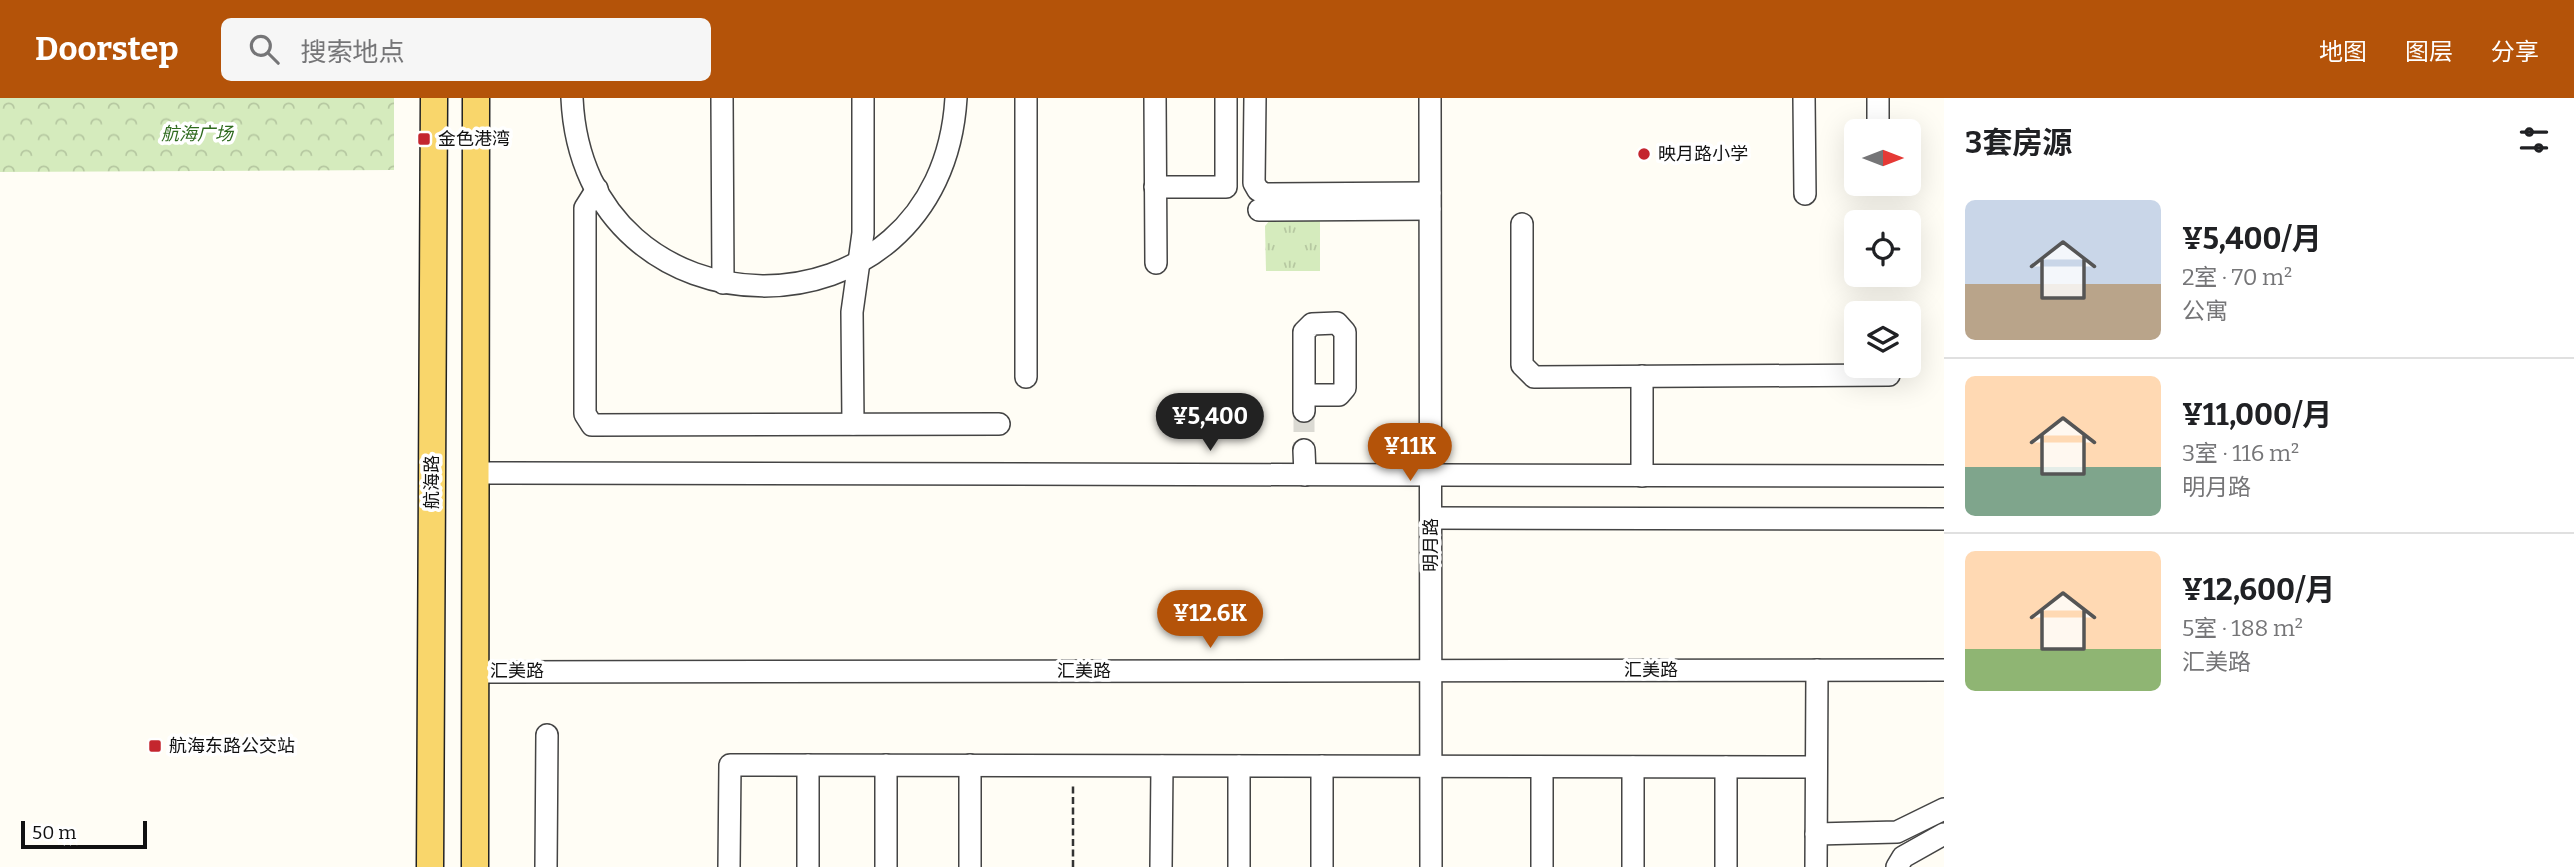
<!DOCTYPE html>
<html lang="zh">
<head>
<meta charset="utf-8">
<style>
  :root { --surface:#fff; --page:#f6f6f6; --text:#202124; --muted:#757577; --line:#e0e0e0; --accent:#b45309 }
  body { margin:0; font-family:Bitter,"Noto Sans SC",serif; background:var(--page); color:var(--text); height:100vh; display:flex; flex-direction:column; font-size:26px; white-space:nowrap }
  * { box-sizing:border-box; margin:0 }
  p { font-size:23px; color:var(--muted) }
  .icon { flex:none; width:38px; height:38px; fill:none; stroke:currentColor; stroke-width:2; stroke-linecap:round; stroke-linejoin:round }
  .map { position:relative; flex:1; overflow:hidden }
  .side { display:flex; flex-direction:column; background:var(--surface); width:630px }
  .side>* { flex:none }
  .needle { width:46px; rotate:90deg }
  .tools { position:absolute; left:1844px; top:21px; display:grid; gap:14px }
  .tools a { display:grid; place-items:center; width:77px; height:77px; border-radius:10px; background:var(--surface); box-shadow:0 7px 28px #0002; font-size:35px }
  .scale { position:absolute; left:21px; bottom:18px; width:126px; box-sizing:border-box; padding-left:7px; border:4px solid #111; border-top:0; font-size:19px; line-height:24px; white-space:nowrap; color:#111; -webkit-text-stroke:5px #fff; paint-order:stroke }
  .price { position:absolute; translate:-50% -60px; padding:0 16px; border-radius:24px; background:var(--accent); color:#fff; font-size:23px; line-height:46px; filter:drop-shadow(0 2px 4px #0008) }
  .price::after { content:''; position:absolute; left:50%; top:42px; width:21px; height:16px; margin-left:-10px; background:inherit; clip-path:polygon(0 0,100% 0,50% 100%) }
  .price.selected { background:#222; color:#fff }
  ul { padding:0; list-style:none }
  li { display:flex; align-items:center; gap:21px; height:175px; padding:0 21px }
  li+li { border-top:2px solid var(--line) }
  li span { display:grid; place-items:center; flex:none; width:196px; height:140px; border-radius:10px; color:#555 }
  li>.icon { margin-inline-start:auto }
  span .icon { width:84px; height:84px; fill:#fffc; stroke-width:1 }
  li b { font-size:30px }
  h2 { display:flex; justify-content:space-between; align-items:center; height:84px; padding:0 21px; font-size:30px }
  header { display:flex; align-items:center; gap:42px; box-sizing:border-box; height:98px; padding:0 35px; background:var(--accent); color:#fff }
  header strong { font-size:33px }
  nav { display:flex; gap:38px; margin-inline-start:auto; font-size:24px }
  .search { width:490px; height:63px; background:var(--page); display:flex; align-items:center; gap:18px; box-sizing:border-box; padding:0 24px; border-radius:10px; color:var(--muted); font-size:26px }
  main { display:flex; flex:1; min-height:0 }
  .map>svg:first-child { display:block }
  .grass { fill:url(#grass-tufts) }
  .park { fill:url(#park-crowns) }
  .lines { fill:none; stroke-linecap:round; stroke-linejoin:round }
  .minor-tunnel { stroke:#dbdad3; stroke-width:21; stroke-dasharray:21 10; stroke-linecap:butt }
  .minor-casing { stroke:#444; stroke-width:24 }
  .major-casing { stroke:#222; stroke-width:29 }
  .path { stroke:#333; stroke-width:2.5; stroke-dasharray:7 3.5; stroke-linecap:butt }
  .minor { stroke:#fff; stroke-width:21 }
  .major { stroke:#f9d66b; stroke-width:26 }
  .poi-dot { fill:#c4262e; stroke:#fff; stroke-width:2.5 }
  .labels { text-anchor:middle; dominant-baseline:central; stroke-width:7; stroke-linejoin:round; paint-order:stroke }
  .park-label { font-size:18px; font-style:italic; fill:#2f6b1f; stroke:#fff }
  .poi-label { font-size:18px; fill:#111; stroke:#fff; text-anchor:start }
  .street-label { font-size:18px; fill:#111; stroke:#fff }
</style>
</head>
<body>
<header>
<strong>Doorstep</strong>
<div class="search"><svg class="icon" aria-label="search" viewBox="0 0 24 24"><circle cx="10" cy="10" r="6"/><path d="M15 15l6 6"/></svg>搜索地点</div>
<nav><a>地图</a><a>图层</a><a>分享</a></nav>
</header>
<main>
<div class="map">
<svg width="1944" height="769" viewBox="0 0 1944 769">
  <defs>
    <pattern id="grass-tufts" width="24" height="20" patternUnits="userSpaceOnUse" patternTransform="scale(1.75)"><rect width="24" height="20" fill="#d5ebbd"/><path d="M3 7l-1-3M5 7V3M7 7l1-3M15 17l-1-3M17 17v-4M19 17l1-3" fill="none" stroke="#b6c8a1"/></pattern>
    <pattern id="park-crowns" width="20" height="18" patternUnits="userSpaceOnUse" patternTransform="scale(1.75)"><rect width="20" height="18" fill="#d5ebbd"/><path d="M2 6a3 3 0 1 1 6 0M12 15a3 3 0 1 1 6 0" fill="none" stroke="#b6c8a1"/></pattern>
  </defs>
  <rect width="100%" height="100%" fill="#fffdf5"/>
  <polygon class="grass" points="1270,122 1320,123 1320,173 1266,173 1265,128"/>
  <polygon class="park" points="0,0 394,0 394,72 0,74"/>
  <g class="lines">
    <polyline class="minor-tunnel" points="1304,313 1304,352"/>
    <g class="minor-casing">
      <g id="minor">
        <path d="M572 0C583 248 941 253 956 0"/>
        <polyline points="722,0 723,185"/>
        <polyline points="1026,0 1026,279"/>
        <polyline points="1155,0 1156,165"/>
        <polyline points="1255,0 1254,85 1258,92 1265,96 1430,95"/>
        <polyline points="1430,0 1431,769"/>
        <polyline points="1804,0 1805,96"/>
        <polyline points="1878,0 1878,33"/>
        <polyline points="1155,89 1226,89 1226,0"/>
        <polyline points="597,91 585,110 585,316 592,327 999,326"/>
        <polyline points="1259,112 1430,111"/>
        <polyline points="1522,126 1522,267 1534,279 1889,277"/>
        <polyline points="1642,278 1642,378"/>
        <polyline points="1304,297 1339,297 1345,290 1345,234 1337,225 1312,226 1304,234 1304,313"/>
        <polyline points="853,326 852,214 863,135 863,0"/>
        <polyline points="1304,352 1305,377"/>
        <polyline points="476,375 1944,378"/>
        <polyline points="1431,420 1944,421"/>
        <polyline points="475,574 1944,572"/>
        <polyline points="1816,736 1897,734 1944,711"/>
        <polyline points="546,769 547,637"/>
        <polyline points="729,769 730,667 1816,669"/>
        <polyline points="808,769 808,667"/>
        <polyline points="886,769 886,667"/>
        <polyline points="970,769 970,667"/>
        <polyline points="1161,769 1162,668"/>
        <polyline points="1239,769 1239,668"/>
        <polyline points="1322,769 1322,668"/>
        <polyline points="1542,769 1542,669"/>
        <polyline points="1633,769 1633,669"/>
        <polyline points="1726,769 1726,669"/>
        <polyline points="1816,769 1817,572"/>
        <polyline points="1897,769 1903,759 1944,736"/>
      </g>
    </g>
    <g class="major-casing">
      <g id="major">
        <polyline points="430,769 434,0"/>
        <polyline points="475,769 476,0"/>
      </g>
    </g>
    <polyline class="path" points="1073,769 1073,685"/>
    <use href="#minor" class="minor"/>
    <use href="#major" class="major"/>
  </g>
  <g class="poi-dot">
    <rect x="417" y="34" width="14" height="14" rx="3.5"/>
    <circle cx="1644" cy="56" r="7"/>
    <rect x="148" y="641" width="14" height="14" rx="3.5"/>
  </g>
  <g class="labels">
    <g class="park-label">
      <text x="197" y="36">航海广场</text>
    </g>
    <g class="poi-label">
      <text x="438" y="41">金色港湾</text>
      <text x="1658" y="56">映月路小学</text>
      <text x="169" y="648">航海东路公交站</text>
    </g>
    <g class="street-label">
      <text transform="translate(432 384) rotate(-90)">航海路</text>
      <text transform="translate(1431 447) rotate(-90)">明月路</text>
      <text x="1651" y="572">汇美路</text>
      <text x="517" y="573">汇美路</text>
      <text x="1084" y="573">汇美路</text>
    </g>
  </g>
</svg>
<div class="tools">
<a><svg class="needle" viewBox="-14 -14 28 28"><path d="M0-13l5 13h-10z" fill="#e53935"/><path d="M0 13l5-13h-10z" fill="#757577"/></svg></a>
<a><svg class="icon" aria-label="locate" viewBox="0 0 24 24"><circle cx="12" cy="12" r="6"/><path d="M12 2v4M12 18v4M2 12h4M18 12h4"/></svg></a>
<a><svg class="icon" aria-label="layers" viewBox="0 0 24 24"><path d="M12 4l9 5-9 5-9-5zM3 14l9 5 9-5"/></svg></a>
</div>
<div class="scale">50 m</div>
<b class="price selected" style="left:1210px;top:355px">¥5,400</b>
<b class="price" style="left:1410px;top:385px">¥11K</b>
<b class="price" style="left:1210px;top:552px">¥12.6K</b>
</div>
<section class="side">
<h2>3套房源<svg class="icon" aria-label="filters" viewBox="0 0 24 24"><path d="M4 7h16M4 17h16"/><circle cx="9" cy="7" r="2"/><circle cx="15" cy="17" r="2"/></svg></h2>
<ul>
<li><span style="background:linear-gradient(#c9d6e8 60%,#b9a48a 0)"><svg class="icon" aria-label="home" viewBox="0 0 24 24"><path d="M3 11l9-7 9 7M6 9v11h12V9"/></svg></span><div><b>¥5,400/月</b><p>2室 · 70 m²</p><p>公寓</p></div></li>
<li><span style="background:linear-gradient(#ffd9b3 65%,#7fa58c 0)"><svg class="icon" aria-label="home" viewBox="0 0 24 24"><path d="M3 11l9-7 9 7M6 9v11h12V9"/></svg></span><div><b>¥11,000/月</b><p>3室 · 116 m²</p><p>明月路</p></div></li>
<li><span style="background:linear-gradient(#ffd9b3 70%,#8fb573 0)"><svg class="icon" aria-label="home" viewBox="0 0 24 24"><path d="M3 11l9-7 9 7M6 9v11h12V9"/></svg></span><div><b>¥12,600/月</b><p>5室 · 188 m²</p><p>汇美路</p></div></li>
</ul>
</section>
</main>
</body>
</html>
